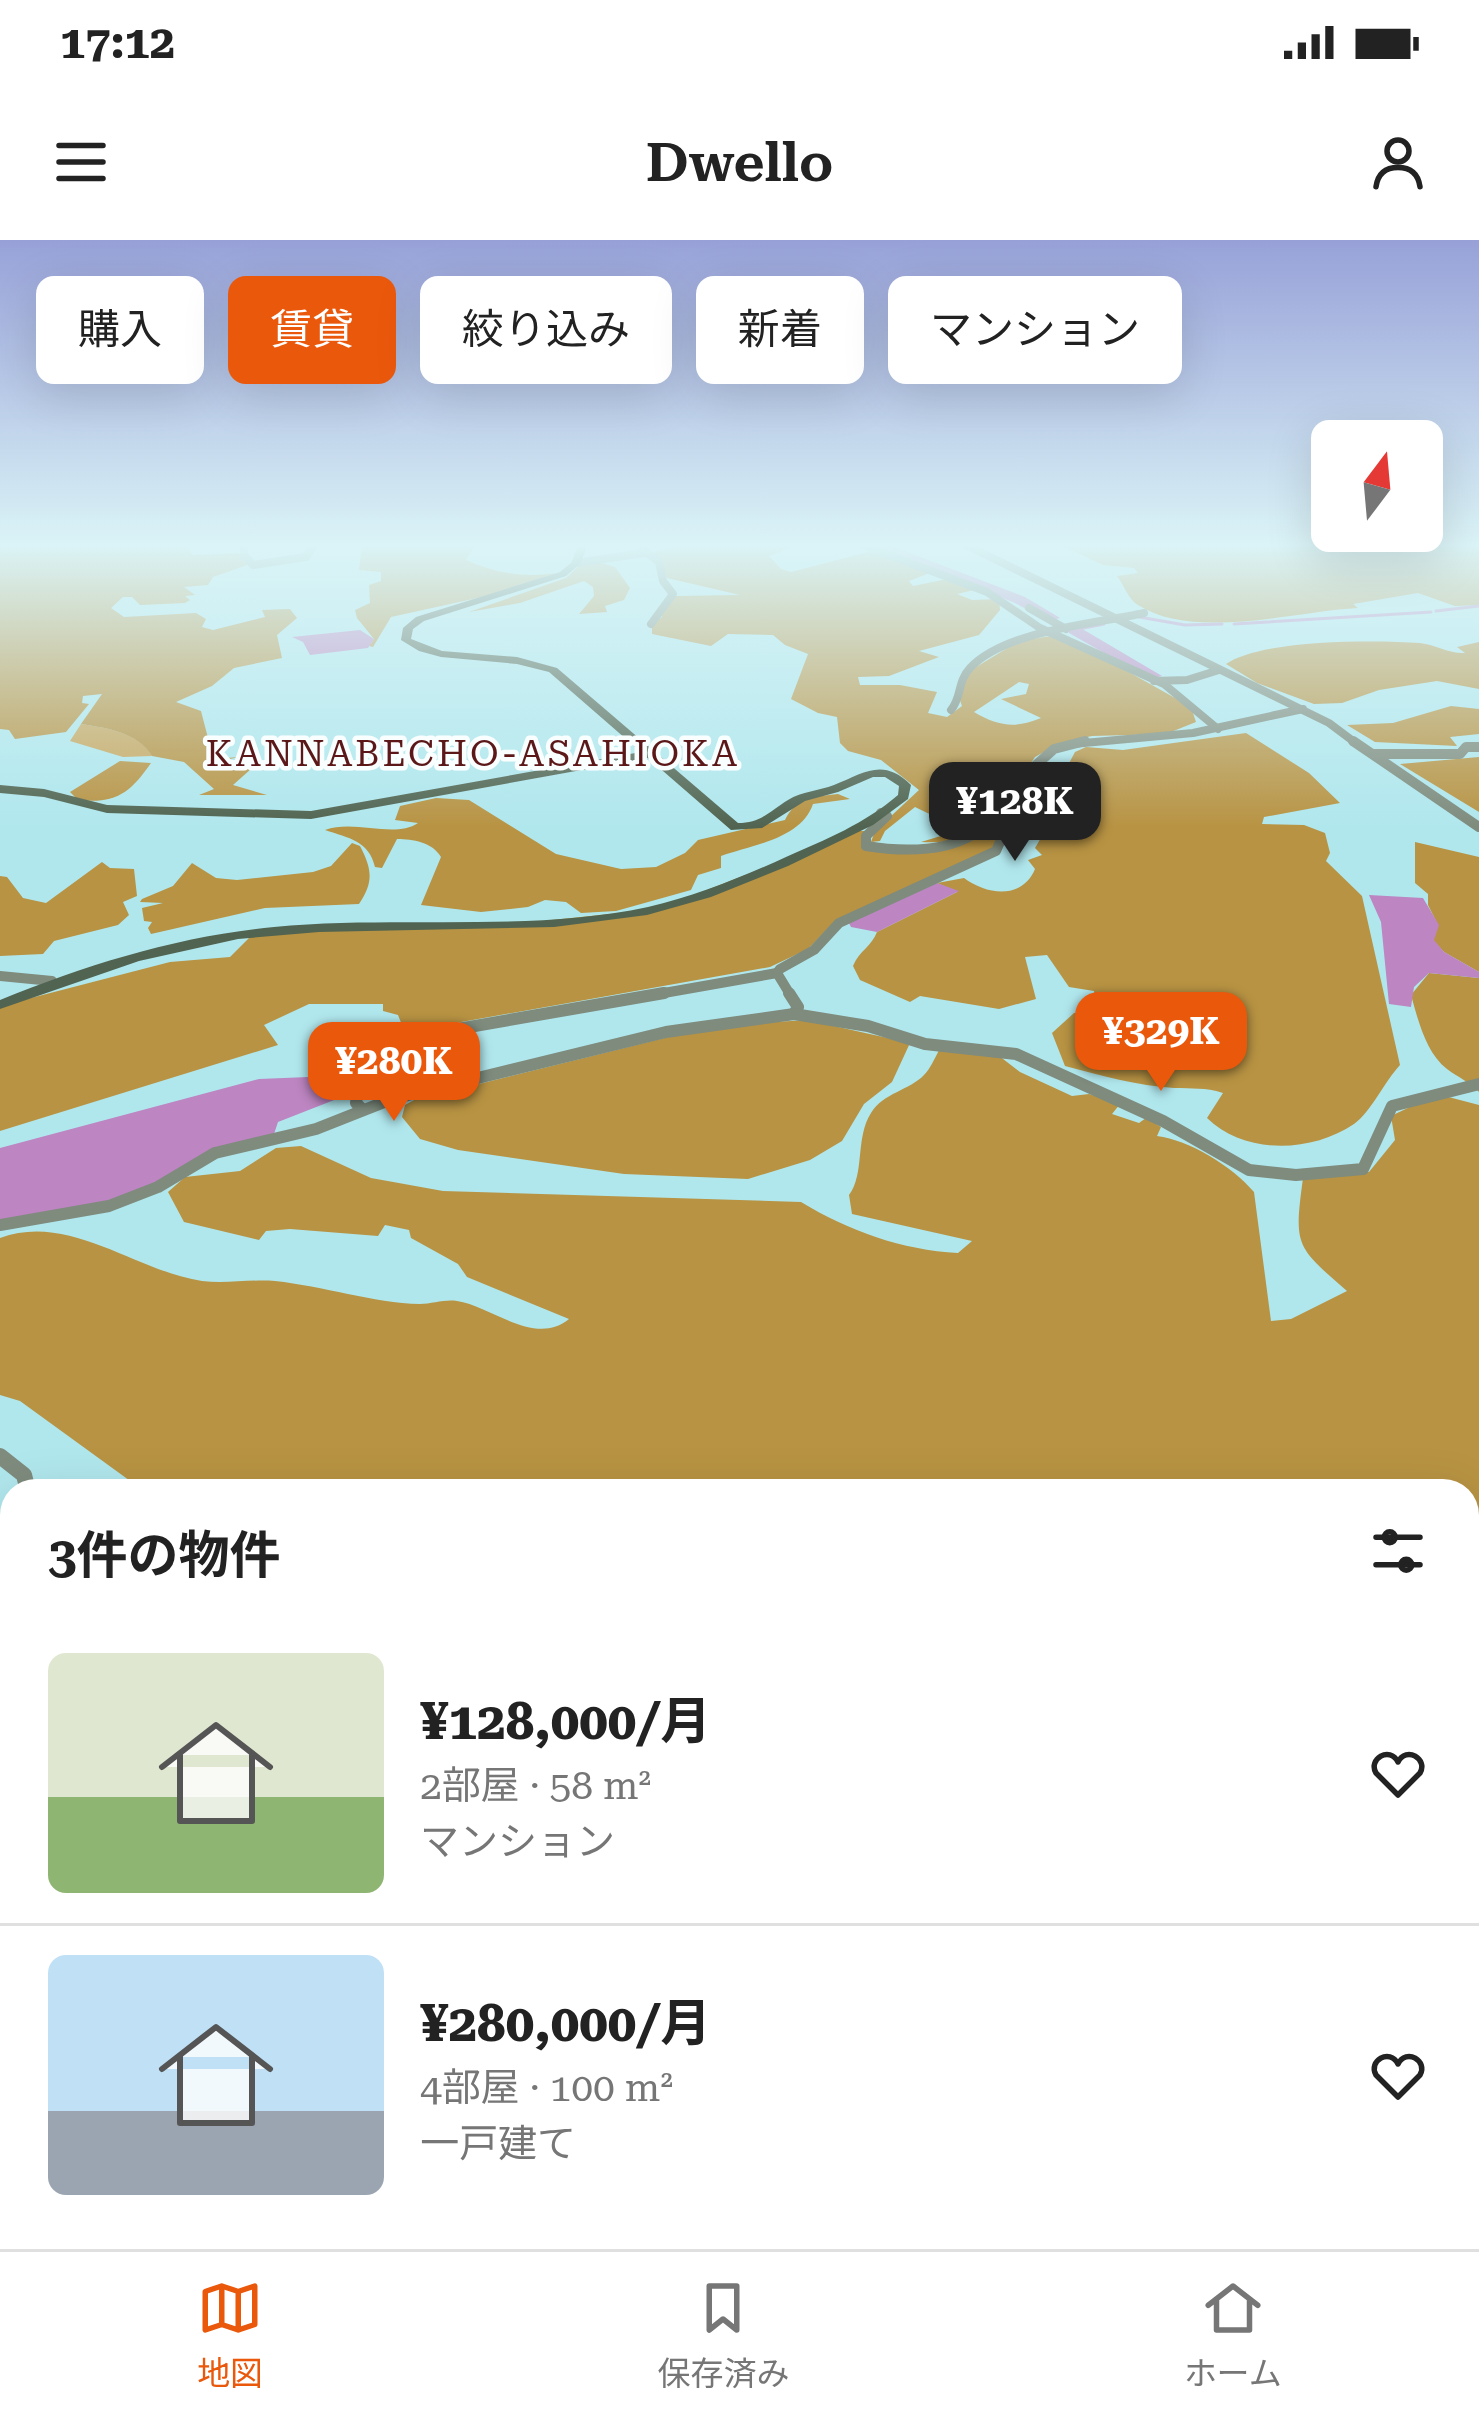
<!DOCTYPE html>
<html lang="ja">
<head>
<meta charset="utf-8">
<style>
  :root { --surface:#fff; --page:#f6f6f6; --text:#222; --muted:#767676; --line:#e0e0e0; --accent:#ea580c }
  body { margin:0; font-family:"Roboto Serif","Noto Sans JP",serif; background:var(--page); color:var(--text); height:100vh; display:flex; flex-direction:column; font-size:45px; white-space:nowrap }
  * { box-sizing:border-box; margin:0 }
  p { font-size:39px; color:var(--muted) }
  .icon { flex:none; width:66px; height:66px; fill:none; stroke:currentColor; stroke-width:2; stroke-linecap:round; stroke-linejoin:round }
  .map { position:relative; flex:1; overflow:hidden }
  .drawer { position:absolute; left:0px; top:1239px; width:1479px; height:771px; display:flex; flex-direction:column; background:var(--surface); border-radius:36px 36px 0 0; box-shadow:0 12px 48px #0002 }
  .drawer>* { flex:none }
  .banner { position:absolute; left:36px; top:36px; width:1407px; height:108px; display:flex; gap:24px }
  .needle { width:78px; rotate:16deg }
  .tools { position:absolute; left:1311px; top:180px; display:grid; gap:24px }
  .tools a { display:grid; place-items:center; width:132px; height:132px; border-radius:18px; background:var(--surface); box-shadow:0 12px 48px #0002; font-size:60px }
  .price { position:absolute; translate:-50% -102px; padding:0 27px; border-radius:24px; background:var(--accent); color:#fff; font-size:39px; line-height:78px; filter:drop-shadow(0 3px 6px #0008) }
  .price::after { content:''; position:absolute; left:50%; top:72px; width:36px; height:27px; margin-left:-18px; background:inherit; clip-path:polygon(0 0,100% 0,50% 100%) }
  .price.on { background:#222; color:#fff }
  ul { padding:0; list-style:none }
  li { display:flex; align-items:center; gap:36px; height:300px; padding:0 48px }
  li+li { border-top:3px solid var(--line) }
  li span { display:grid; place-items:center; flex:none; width:336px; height:240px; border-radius:18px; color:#555 }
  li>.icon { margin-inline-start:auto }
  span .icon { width:144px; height:144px; fill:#fffc; stroke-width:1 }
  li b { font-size:51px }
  h2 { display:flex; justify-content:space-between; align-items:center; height:144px; padding:0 48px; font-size:51px }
  .chip { padding:0 42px; border-radius:18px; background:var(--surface); box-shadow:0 12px 48px #0002; font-size:42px; line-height:108px }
  .chip.on { background:var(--accent); color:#fff }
  .status { display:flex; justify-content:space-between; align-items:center; height:84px; padding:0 60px; background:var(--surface); direction:ltr }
  .status svg { height:33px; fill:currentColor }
  header { display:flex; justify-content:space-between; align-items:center; height:156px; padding:0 48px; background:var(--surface); font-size:54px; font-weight:600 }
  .dock { display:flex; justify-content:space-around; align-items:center; height:168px; border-top:3px solid var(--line); background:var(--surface); font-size:33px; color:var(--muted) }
  .dock a { display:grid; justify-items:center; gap:6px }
  .dock .on { color:var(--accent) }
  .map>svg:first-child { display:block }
  .green { fill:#c8a65d }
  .forest { fill:#b89343; fill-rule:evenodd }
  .water { fill:#bd85c1 }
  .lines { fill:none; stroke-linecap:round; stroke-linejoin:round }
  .stream { stroke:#bd85c1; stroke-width:3 }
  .river { fill:#bd85c1; fill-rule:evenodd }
  .street-far4 { stroke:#7e8b7d; stroke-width:8 }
  .street-far3 { stroke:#7e8b7d; stroke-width:10 }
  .street-far2 { stroke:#7e8b7d; stroke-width:12 }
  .street-far1 { stroke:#7e8b7d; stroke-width:16 }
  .street { stroke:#7e8b7d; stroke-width:21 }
  .secondary { fill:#516451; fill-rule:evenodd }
  .labels { text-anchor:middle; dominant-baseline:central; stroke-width:9; stroke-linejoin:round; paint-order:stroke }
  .far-quarter-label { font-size:36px; letter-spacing:3px; fill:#5c1818; stroke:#f9feff }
</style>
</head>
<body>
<div class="status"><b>17:12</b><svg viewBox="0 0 49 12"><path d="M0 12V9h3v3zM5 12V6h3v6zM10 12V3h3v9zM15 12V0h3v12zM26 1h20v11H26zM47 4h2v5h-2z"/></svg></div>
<header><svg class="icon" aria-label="menu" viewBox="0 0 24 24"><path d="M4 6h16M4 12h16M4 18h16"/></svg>Dwello<svg class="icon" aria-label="person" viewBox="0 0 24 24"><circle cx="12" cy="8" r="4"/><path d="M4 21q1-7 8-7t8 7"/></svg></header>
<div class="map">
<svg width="1479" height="2009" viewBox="0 0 1479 2009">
  <rect width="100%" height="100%" fill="#b0e7ed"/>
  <path class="green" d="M81 484C106 488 139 492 152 516L123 517 70 501Z"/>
  <g class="forest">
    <path d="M0 305H187L192 315 239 313 247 325 213 337 208 345 184 347 195 355 185 356 190 360 185 363 140 365 132 357H123L111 368 124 377 196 373 206 379 202 387 213 390 265 377 262 370 290 369 297 378 277 395 282 418 234 428 212 446 176 462 201 471 208 498 227 518 239 517 225 520 227 528 251 529 233 545 267 555H199L214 549 184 522 152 516C138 492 106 488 81 484L102 454 83 456 82 463 89 464 66 492 15 499 9 490 0 489Z"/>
    <path d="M362 305H475L466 320C495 333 524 338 556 333L491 355 391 377 373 407 369 406 374 399 357 378 355 370 370 363 369 345 381 341V332L359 330Z"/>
    <path d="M681 305H797L769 316 781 329 791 332 872 311 932 332 909 341 913 346 952 338 974 350 957 354 972 360 999 359 1000 370 979 395 919 411 939 417 889 436 858 437 860 445H900L937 452 928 473 947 477 962 466 958 455 968 432 1019 401 1051 396 1111 422 1191 467 1196 482 1166 494 1092 496 1060 503 1035 517 1012 551 978 565 976 587C960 602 942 603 921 602L954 592 948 583 915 567 885 591 880 601 871 602 875 591 919 550 881 520 848 511 840 503 837 477 818 473 791 459 808 414 785 405 773 395 728 394 711 406 652 394V384L662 377V369L674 356 740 355 667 338 653 312ZM1019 442 1029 444 1026 454 1001 459 1041 478C1015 489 998 486 974 472Z"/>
    <path d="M1060 305H1479V365L1455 366 1418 353 1353 364 1358 368C1297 371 1194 401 1138 365 1128 359 1124 345 1117 336L1138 333 1134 328 1103 325Z"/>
    <polygon points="601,323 615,327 630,348 624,360 605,366 607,372 579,374 594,356 593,347 584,341 520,363 469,372 566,338 581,324"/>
    <path d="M1479 402V449L1437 441 1379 450 1342 463 1314 464 1257 443 1226 424C1262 399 1375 400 1420 403 1436 405 1450 414 1465 413L1457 407Z"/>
    <polygon points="1451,466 1479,469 1479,494 1450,497 1457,506 1375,502 1347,485 1393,483"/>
    <path d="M1246 493 1309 533 1340 563 1264 577 1262 584 1304 585 1325 593 1330 613 1326 621 1362 656 1400 825C1385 841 1371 872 1354 884 1311 913 1245 915 1207 878L1223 853C1204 847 1193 849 1174 848 1138 846 1100 835 1065 826L1052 793 1074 773 1097 771 1094 751 1069 747 1047 715 1025 717 1036 759 999 769 920 756 910 762 860 740 853 726C859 711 872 706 877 692L957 652 937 643 964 638C987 655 1022 660 1035 629L1028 620 1042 615 1035 608 1042 596 1039 586 1049 557 1035 546 1066 529 1075 512 1086 507 1123 510Z"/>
    <polygon points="1479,517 1479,572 1400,524"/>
    <path d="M120 521 151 523C130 553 116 564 78 560L70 552Z"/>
    <path d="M838 554 850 559 813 564C801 599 752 605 721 616V628L698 635 691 650 616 671 581 673 566 662 545 660 528 667 481 672 421 665 441 617C432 602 413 599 397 599L382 628 375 627C369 601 349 598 325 590 355 579 394 599 418 583L395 580 400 566 436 558 469 560 556 614 621 629 656 627 685 613 698 600 785 580C796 557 814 557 838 554Z"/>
    <polygon points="989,566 998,569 996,602 991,610 836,680 808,709 770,727 422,789 402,785 398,775 383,771 383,764 309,764 264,785 278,805 0,891 0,766 170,722 230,717 251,696 301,690 483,687 658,669 858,591 865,591 861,606 946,606 987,588 985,569"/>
    <polygon points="1415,602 1479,617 1479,732 1444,712 1433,700 1438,685 1428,665 1428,654 1415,643"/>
    <path d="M352 603 360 606C372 629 374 642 359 664L265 668 151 694 148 688 152 682 144 681 142 668 163 663 140 662 142 659 173 646 192 623 216 638 237 640 313 632 331 626Z"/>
    <polygon points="102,622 110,628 134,629 137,656 123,662 129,675 118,685 54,701 43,714 0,716 0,636 7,637 23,658 46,663"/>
    <path d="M1429 733 1479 738V852C1470 842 1459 838 1447 829 1426 813 1418 780 1411 755Z"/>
    <polygon points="807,780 910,803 892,842 864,864 842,901 810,920 748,939 624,934 458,910 420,899 402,877 405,865 414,860 713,786"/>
    <path d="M939 810 994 812 1020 832 1072 856 1089 854 1120 864 1112 874 1139 883 1146 878 1161 887 1157 896C1189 900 1232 926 1254 952L1271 1081 1291 1079 1347 1051C1295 1006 1294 1006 1303 938L1369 932 1395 900 1391 876 1437 854 1479 865V1873L1467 1884V1251H144L20 1161 0 1155V998C69 972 135 1031 202 1041 226 1044 251 1039 275 1041 323 1046 373 1063 420 1064 432 1064 445 1059 457 1061 491 1066 535 1107 569 1079L467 1037 458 1024 411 998 409 990 385 985 378 996 290 989 266 991 259 1000 184 982 168 952 185 937 240 931 276 908 301 906 371 938 443 951 801 962C849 991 902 1010 958 1013L972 1001 852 974 849 955C865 934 855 898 871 873 883 853 910 850 924 835 930 829 935 818 939 810Z"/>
    <polygon points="12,1721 12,1871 0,1872 0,1748"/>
    <polygon points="381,1998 1422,1998 1421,2009 365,2009"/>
  </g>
  <g class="water">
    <polygon points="360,390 374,399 368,408 310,415 303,402 292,397"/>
    <polygon points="937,643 959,651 877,692 851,687 849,683"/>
    <polygon points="1369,655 1423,658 1439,685 1434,700 1444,712 1479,732 1479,738 1429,733 1414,747 1411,767 1389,764 1381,682"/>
    <polygon points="333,836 350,845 352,853 278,882 274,894 246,901 113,962 0,982 0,908 259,839"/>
  </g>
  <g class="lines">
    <g class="stream">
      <polyline points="1436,371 1479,366"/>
      <polyline points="1139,377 1185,385 1222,384"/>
      <polyline points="1234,384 1431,372"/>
      <polyline points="1074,390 1104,384"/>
    </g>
    <g class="river">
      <polygon points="871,305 889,305 1025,357 1060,378 1048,381 1015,363"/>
      <polygon points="1069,387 1079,387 1162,436 1150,439 1069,393"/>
    </g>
    <g class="street-far4">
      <polyline points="244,305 244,315 253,325 306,317 314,305"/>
      <polyline points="863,305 987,352 1040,388 1164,444 1218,489"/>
      <polyline points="966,305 1329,483 1357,504"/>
      <polyline points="646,312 659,322 663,341 673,354 651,384"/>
      <polyline points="576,323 644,313 643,305"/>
      <polyline points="1029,368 1066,389"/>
      <polyline points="1154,441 1187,440 1219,430"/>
      <path d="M951 470C962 457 957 442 970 428 1006 390 1095 384 1144 373"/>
      <polyline points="1073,504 1193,493 1303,469"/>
    </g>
    <g class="street-far3">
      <polyline points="1353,501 1479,587"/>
      <polyline points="1373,514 1460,514 1466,507 1479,507"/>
      <path d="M881 573 887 576 866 596V606C903 612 953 613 982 588L983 566 1012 559"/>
      <polyline points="0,736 52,741"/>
      <polyline points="647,756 777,733"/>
      <polyline points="791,756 777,733 780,729 814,710 839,683 996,611 1003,595 1002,572 1036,525 1054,509 1085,501"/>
    </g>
    <g class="street-far2">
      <polyline points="789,753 798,767 794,774"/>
      <polyline points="362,869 356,863 359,841 346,831 336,813 343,809 664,753"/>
      <polyline points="0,985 109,966 158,947 215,913 316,889 392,859 666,792 794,774 868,786 925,804 1016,814 1163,881 1249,930 1296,935 1363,929 1392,866 1479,844"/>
    </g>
    <g class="street-far1">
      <polyline points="0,1216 24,1235 28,1251"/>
      <polyline points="0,1386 12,1379"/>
    </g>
    <g class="street">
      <polyline points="0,1965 12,1979"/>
      <polyline points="29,1998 39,2009"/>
    </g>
    <path class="secondary" d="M578 305H587L581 323 566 336 424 381 413 389 411 399 442 411 517 417 557 428 738 583C761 583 770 571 788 560 802 551 819 551 834 545 864 533 883 517 911 545L908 559 873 585 788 626 711 657 647 675 554 687 319 692 238 699 139 721 0 769V760C88 724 179 696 274 687 398 675 525 693 648 667 696 656 742 637 786 617 825 600 866 583 898 555L899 546 885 537H873L838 552 805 561 762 588 731 590 648 518 311 579 107 573 44 557 0 553V545L44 549 107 565 311 571 641 512 549 432 517 424 441 417 419 411 401 400 403 388 416 377 560 332 572 322Z"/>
  </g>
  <linearGradient id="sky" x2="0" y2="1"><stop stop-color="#97a1d8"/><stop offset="0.52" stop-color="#dbf4f7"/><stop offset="1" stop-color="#dbf4f7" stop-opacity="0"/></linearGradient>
  <rect width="1479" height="587" fill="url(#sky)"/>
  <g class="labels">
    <g class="far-quarter-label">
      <text x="473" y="514">KANNABECHO-ASAHIOKA</text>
    </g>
  </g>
</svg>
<div class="tools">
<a><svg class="needle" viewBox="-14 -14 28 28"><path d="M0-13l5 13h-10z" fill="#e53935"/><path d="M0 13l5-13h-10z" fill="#767676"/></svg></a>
</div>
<b class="price on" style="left:1015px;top:624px">¥128K</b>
<b class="price" style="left:1161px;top:854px">¥329K</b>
<b class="price" style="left:394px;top:884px">¥280K</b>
<div class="banner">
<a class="chip">購入</a>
<a class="chip on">賃貸</a>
<a class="chip">絞り込み</a>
<a class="chip">新着</a>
<a class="chip">マンション</a>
</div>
<section class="drawer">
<h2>3件の物件<svg class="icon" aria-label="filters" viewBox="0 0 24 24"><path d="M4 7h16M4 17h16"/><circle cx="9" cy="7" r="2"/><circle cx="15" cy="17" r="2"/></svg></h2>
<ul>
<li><span style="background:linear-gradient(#dfe7d0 60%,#8fb573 0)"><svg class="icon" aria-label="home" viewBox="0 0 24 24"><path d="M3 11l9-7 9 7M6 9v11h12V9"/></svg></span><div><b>¥128,000/月</b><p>2部屋 · 58 m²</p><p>マンション</p></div><svg class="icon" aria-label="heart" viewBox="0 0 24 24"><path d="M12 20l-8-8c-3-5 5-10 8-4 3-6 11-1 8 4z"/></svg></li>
<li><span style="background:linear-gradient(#bfe0f5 65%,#9aa5b1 0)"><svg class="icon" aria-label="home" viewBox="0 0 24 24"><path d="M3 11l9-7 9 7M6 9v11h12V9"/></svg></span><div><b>¥280,000/月</b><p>4部屋 · 100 m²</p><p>一戸建て</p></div><svg class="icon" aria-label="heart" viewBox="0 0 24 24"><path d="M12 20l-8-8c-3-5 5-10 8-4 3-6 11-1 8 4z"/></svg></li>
</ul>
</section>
</div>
<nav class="dock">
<a class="on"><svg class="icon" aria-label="map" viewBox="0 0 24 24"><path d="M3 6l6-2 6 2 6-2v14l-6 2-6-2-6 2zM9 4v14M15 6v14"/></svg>地図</a>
<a><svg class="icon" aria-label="saved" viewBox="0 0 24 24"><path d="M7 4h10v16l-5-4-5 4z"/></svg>保存済み</a>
<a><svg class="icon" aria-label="home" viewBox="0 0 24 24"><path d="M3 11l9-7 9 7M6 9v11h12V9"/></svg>ホーム</a>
</nav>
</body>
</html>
